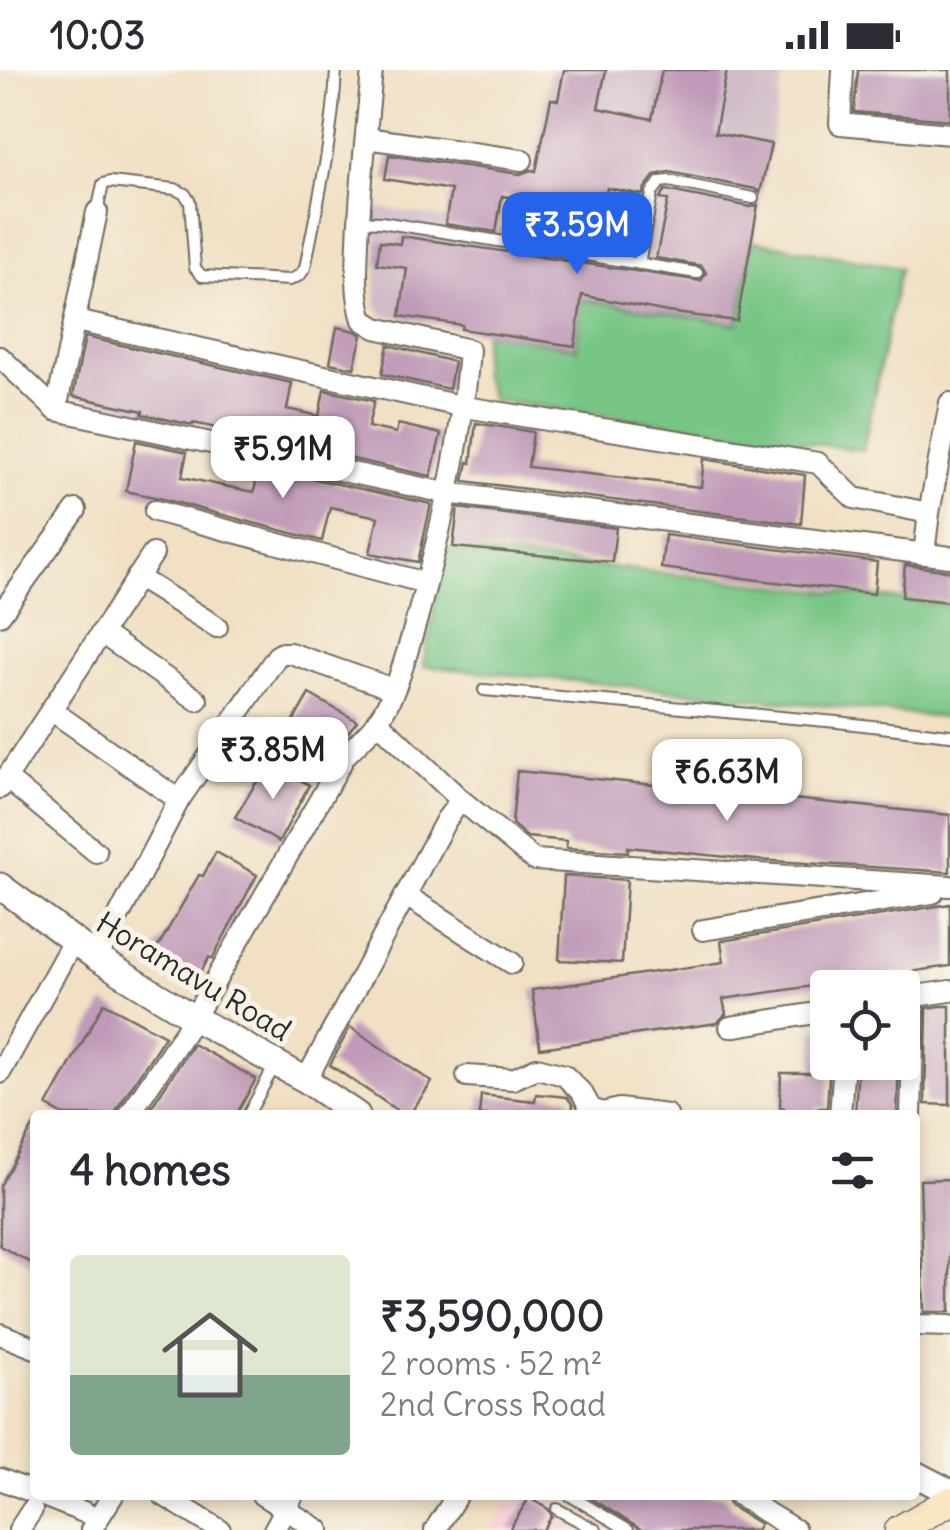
<!DOCTYPE html>
<html lang="en">
<head>
<meta charset="utf-8">
<style>
  :root { --surface:#fff; --page:#f7f7f7; --text:#2b2b33; --muted:#7c7c81; --line:#e1e1e2; --accent:#2563eb }
  body { margin:0; font-family:Delius,sans-serif; background:var(--page); color:var(--text); height:100vh; display:flex; flex-direction:column; font-size:38px; white-space:nowrap }
  * { box-sizing:border-box; margin:0 }
  p { font-size:32px; color:var(--muted) }
  .icon { flex:none; width:55px; height:55px; fill:none; stroke:currentColor; stroke-width:2; stroke-linecap:round; stroke-linejoin:round }
  .map { position:relative; flex:1; overflow:hidden }
  .side { position:absolute; left:30px; top:1040px; width:890px; height:390px; display:flex; flex-direction:column; background:var(--surface); border-radius:10px; box-shadow:0 5px 15px #0003 }
  .side>* { flex:none }
  .fabs { position:absolute; left:810px; top:900px; display:grid; gap:20px }
  .fabs a { display:grid; place-items:center; width:110px; height:110px; border-radius:10px; background:var(--surface); box-shadow:0 5px 15px #0003; font-size:50px }
  .price { position:absolute; translate:-50% -85px; padding:0 22px; border-radius:20px; background:#fff; color:#222; font-size:32px; line-height:65px; filter:drop-shadow(0 2px 5px #0008) }
  .price::after { content:''; position:absolute; left:50%; top:60px; width:30px; height:22px; margin-left:-15px; background:inherit; clip-path:polygon(0 0,100% 0,50% 100%) }
  .price.active { background:var(--accent); color:#fff }
  ul { padding:0; list-style:none }
  li { display:flex; align-items:center; gap:30px; height:250px; padding:0 40px }
  li+li { border-top:2px solid var(--line) }
  li span { display:grid; place-items:center; flex:none; width:280px; height:200px; border-radius:10px; color:#555 }
  li>.icon { margin-inline-start:auto }
  span .icon { width:120px; height:120px; fill:#fffc; stroke-width:1 }
  li b { font-size:42px }
  h2 { display:flex; justify-content:space-between; align-items:center; height:120px; padding:0 40px; font-size:42px }
  .status { display:flex; justify-content:space-between; align-items:center; height:70px; padding:0 50px; background:var(--surface); direction:ltr }
  .status svg { height:28px; fill:currentColor }
  .map>svg:first-child { display:block }
  .built { fill:#f6cfd6 }
  .industrial { fill:#d1bdc9 }
  .green { fill:#78c686; stroke:#527858; stroke-width:2.5 }
  .building { fill:#c09ab8 }
  .lines { fill:none; stroke-linecap:round; stroke-linejoin:round }
  .service-casing { stroke:#706a60; stroke-width:14 }
  .minor-casing { stroke:#706a60; stroke-width:24 }
  .tertiary-casing { stroke:#706a60; stroke-width:29 }
  .secondary-casing { stroke:#706a60; stroke-width:31 }
  .service { stroke:#fff; stroke-width:10 }
  .minor { stroke:#fff; stroke-width:20 }
  .tertiary { stroke:#fff; stroke-width:25 }
  .secondary { stroke:#f9e7c3; stroke-width:28 }
  .labels { text-anchor:middle; dominant-baseline:central; stroke-width:10; stroke-linejoin:round; paint-order:stroke }
  .street-label { font-size:30px; fill:#2b2b2b; stroke:#f7f3e8 }
</style>
</head>
<body>
<div class="status"><b>10:03</b><svg viewBox="0 0 49 12"><path d="M0 12V9h3v3zM5 12V6h3v6zM10 12V3h3v9zM15 12V0h3v12zM26 1h20v11H26zM47 4h2v5h-2z"/></svg></div>
<div class="map">
<svg width="950" height="1460" viewBox="0 0 950 1460">
  <rect width="100%" height="100%" fill="#f7f3e8"/>
  <filter id="ink" filterUnits="userSpaceOnUse"><feTurbulence type="fractalNoise" baseFrequency=".01" numOctaves="2"/><feDisplacementMap in="SourceGraphic" scale="20" xChannelSelector="R" yChannelSelector="G"/><feConvolveMatrix kernelMatrix="1 2 1 2 8 2 1 2 1" color-interpolation-filters="sRGB"/></filter>
  <filter id="wash" filterUnits="userSpaceOnUse"><feTurbulence type="fractalNoise" baseFrequency=".0048" numOctaves="4" result="noise"/><feDisplacementMap in="SourceGraphic" scale="40" xChannelSelector="R" yChannelSelector="G"/><feGaussianBlur stdDeviation="2.25" result="paint"/><feColorMatrix in="noise" values="0 0 0 0 0 0 0 0 0 0 0 0 0 0 0 0 0 1.4 0 .05"/><feComposite in="paint" operator="in"/></filter>
  <g filter="url(#wash)">
    <rect width="100%" height="100%" fill="#f1e0c3"/>
    <polygon class="built" points="513,1425 550,1425 613,1460 491,1460"/>
    <polygon class="industrial" points="550,0 784,0 738,254 582,229 577,278 383,245 376,235 376,137 522,162"/>
    <g class="green">
      <polygon points="754,171 900,198 863,380 492,330 481,299 484,262 577,278 581,229 738,254"/>
      <polygon points="446,479 950,535 950,648 423,596"/>
    </g>
    <g id="blocks">
      <g class="building">
        <polygon points="564,0 606,0 598,38 652,49 662,0 727,0 715,63 771,74 760,123 755,119 669,102 655,105 645,118 643,125 607,118 595,178 526,167 533,131 502,126 496,162 445,154 451,120 385,109 389,85 520,104 531,100 536,101 551,29 558,30"/>
        <polygon points="858,0 950,0 950,50 854,42"/>
        <polygon points="665,120 751,137 758,135 737,251 667,242 582,225 575,276 461,259 462,255 400,246 407,198 377,194 380,171 400,174 401,166 701,211 706,203 702,196 656,188 668,130 660,129"/>
        <polygon points="337,257 355,261 362,265 354,298 330,293"/>
        <polygon points="85,267 292,313 287,339 319,346 324,320 374,331 368,357 396,363 398,354 441,364 431,406 265,370 266,368 193,353 193,355 142,344 143,341 73,326"/>
        <polygon points="388,275 454,292 449,319 382,304"/>
        <polygon points="476,353 533,362 528,397 701,417 704,389 805,405 801,454 464,411 468,392 471,393"/>
        <polygon points="136,371 187,382 182,407 219,415 254,422 259,397 431,434 418,492 370,483 378,447 330,437 322,471 159,428 126,421"/>
        <polygon points="458,438 616,458 612,492 453,477"/>
        <polygon points="665,465 877,492 874,524 661,498"/>
        <polygon points="905,495 950,501 950,532 902,527"/>
        <polygon points="309,624 357,651 329,686 287,662"/>
        <polygon points="269,692 309,715 279,772 235,747"/>
        <polygon points="517,701 950,745 950,802 757,790 628,777 628,782 566,778 567,771 527,767 512,754"/>
        <polygon points="216,782 257,805 212,889 209,887 198,908 154,884 199,805 203,806"/>
        <polygon points="564,806 627,810 622,893 559,890"/>
        <polygon points="950,834 950,896 723,929 726,944 717,953 540,978 532,920 724,892 721,871"/>
        <polygon points="104,933 165,966 118,1037 115,1045 64,1045 47,1036"/>
        <polygon points="941,936 950,936 950,1035 925,1034 927,938"/>
        <polygon points="350,957 432,1012 409,1045 404,1045 330,995"/>
        <polygon points="814,960 828,960 828,992 830,992 827,1038 817,1038 817,1045 784,1045 784,1038 780,1037 781,1003 814,1003"/>
        <polygon points="193,974 256,1009 236,1045 146,1045"/>
        <polygon points="858,992 899,992 897,1045 855,1045"/>
        <polygon points="536,1024 567,1027 573,1035 572,1045 479,1045 481,1025 535,1031"/>
        <polygon points="35,1053 35,1195 0,1176 0,1116"/>
        <polygon points="950,1109 950,1242 924,1242 920,1110"/>
        <polygon points="586,1425 724,1425 730,1436 760,1454 756,1460 642,1460"/>
        <polygon points="529,1428 548,1439 552,1446 543,1460 509,1460"/>
      </g>
    </g>
  </g>
  <g filter="url(#ink)">
    <use href="#blocks" fill-opacity="0" stroke="#706a60" stroke-width="2.5"/>
    <g class="lines">
      <g class="service-casing">
        <g id="service">
          <path d="M97 142 103 114 110 112 175 119 185 124 190 132 195 198 202 206 290 210 300 205 305 198C318 132 333 67 336 0"/>
          <polyline points="360,151 381,152 697,203"/>
          <polyline points="639,194 652,123 660,112 669,111 753,128"/>
          <polyline points="484,620 837,652 950,665"/>
          <polyline points="248,1045 276,993"/>
          <polyline points="569,1425 628,1460"/>
          <polyline points="557,1439 596,1460"/>
        </g>
      </g>
      <g class="minor-casing">
        <g id="minor">
          <polyline points="843,0 840,54 950,64"/>
          <polyline points="366,68 522,90"/>
          <polyline points="76,251 465,337 818,393 854,428 929,443 924,484"/>
          <polyline points="0,287 56,340 446,423 950,487"/>
          <polyline points="56,340 97,142"/>
          <polyline points="155,441 426,513"/>
          <polyline points="929,443 950,333"/>
          <polyline points="137,507 217,557"/>
          <polyline points="0,545 76,440"/>
          <polyline points="101,563 197,630"/>
          <polyline points="51,640 179,730"/>
          <polyline points="377,651 461,730"/>
          <polyline points="6,708 96,782"/>
          <polyline points="0,718 153,484"/>
          <polyline points="405,825 512,893"/>
          <polyline points="703,860 933,823"/>
          <polyline points="97,888 179,730 277,586 282,583 290,583 393,619"/>
          <polyline points="902,928 950,921"/>
          <polyline points="730,957 828,941"/>
          <polyline points="0,1003 73,871"/>
          <polyline points="467,1006 513,1009 537,998 564,1005 582,1023 591,1039 603,1043 619,1039 667,1045"/>
          <polyline points="306,1010 446,750 461,730 534,790 950,816"/>
          <path d="M129 1045 194 948 345 686C355 675 368 664 377 652 397 624 406 585 416 552 440 464 462 371 469 280L376 258 363 250C355 225 357 199 358 172 360 115 367 57 372 0"/>
          <polyline points="840,1045 844,992"/>
          <polyline points="911,1045 914,942"/>
          <polyline points="915,1255 950,1256"/>
          <polyline points="0,1264 35,1278"/>
          <polyline points="0,1409 35,1423"/>
          <polyline points="41,1425 86,1443"/>
          <polyline points="163,1425 220,1460"/>
          <polyline points="262,1425 319,1460"/>
          <polyline points="738,1425 795,1460"/>
          <polyline points="19,1460 32,1440"/>
          <polyline points="91,1460 113,1425"/>
          <polyline points="274,1460 293,1425"/>
          <polyline points="435,1460 457,1425"/>
        </g>
      </g>
      <g class="tertiary-casing">
        <g id="tertiary">
          <polyline points="0,816 97,888 194,948 306,1010 357,1045"/>
          <polyline points="915,1404 950,1422"/>
        </g>
      </g>
      <g class="secondary-casing">
        <polyline id="secondary" points="899,1460 950,1431"/>
      </g>
      <use href="#service" class="service"/>
      <use href="#minor" class="minor"/>
      <use href="#tertiary" class="tertiary"/>
      <use href="#secondary" class="secondary"/>
    </g>
  </g>
  <g class="labels">
    <g class="street-label">
      <text transform="translate(194 906) rotate(31)">Horamavu Road</text>
    </g>
  </g>
</svg>
<div class="fabs">
<a><svg class="icon" aria-label="locate" viewBox="0 0 24 24"><circle cx="12" cy="12" r="6"/><path d="M12 2v4M12 18v4M2 12h4M18 12h4"/></svg></a>
</div>
<b class="price active" style="left:577px;top:207px">₹3.59M</b>
<b class="price" style="left:283px;top:431px">₹5.91M</b>
<b class="price" style="left:273px;top:732px">₹3.85M</b>
<b class="price" style="left:727px;top:754px">₹6.63M</b>
<section class="side">
<h2>4 homes<svg class="icon" aria-label="filters" viewBox="0 0 24 24"><path d="M4 7h16M4 17h16"/><circle cx="9" cy="7" r="2"/><circle cx="15" cy="17" r="2"/></svg></h2>
<ul>
<li><span style="background:linear-gradient(#dfe7d0 60%,#7fa58c 0)"><svg class="icon" aria-label="home" viewBox="0 0 24 24"><path d="M3 11l9-7 9 7M6 9v11h12V9"/></svg></span><div><b>₹3,590,000</b><p>2 rooms · 52 m²</p><p>2nd Cross Road</p></div></li>
</ul>
</section>
</div>
</body>
</html>
